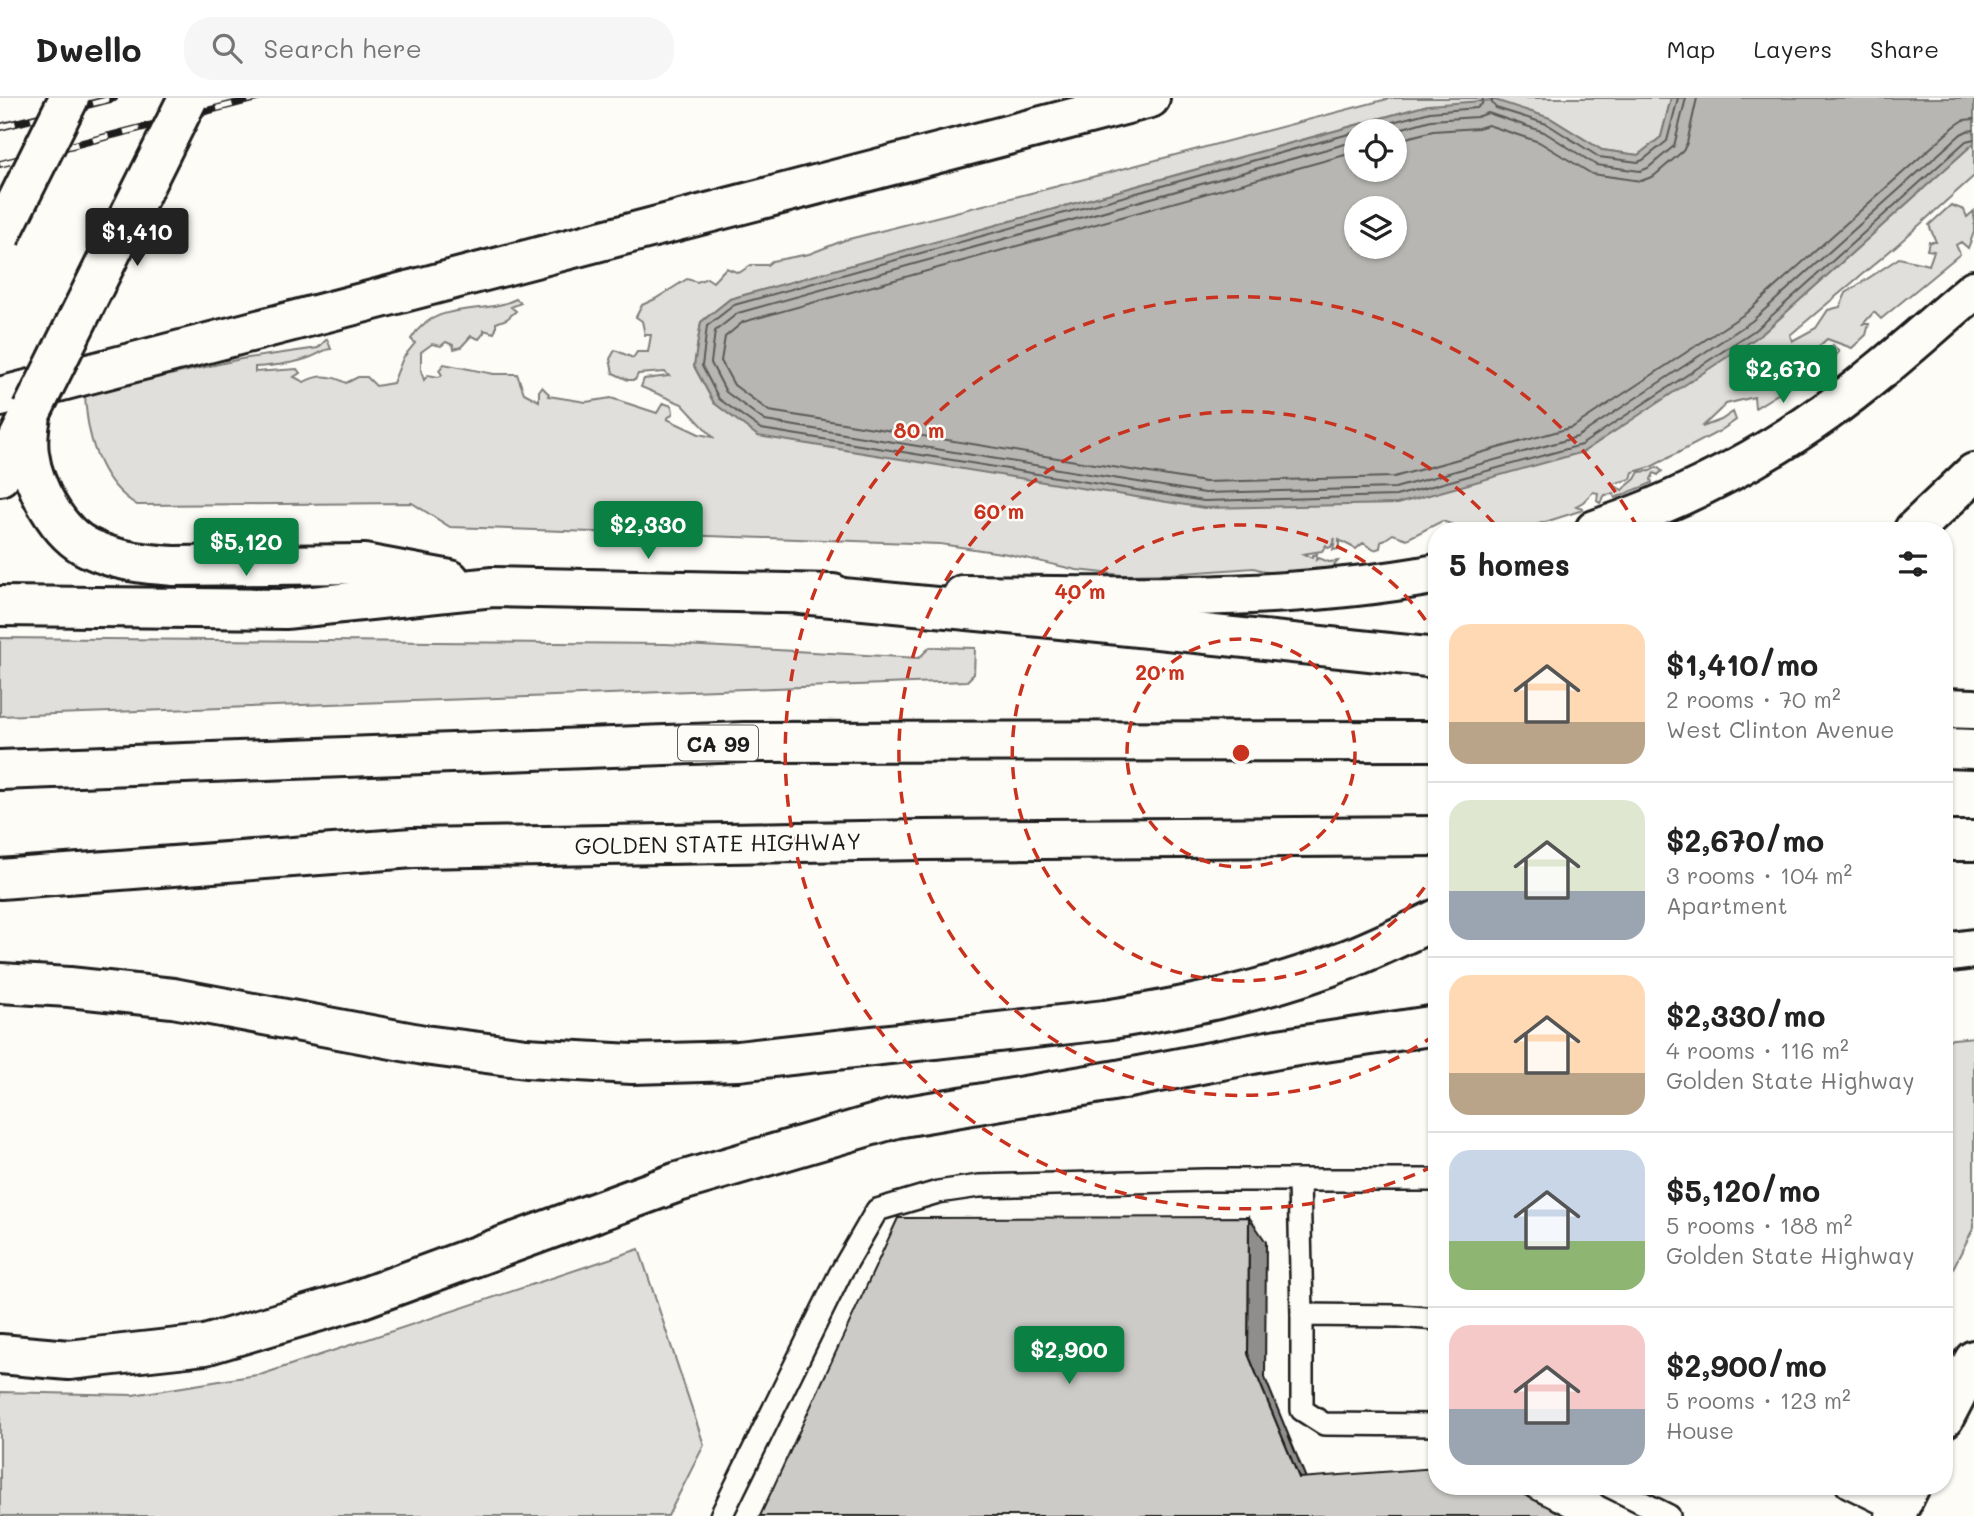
<!DOCTYPE html>
<html lang="en">
<head>
<meta charset="utf-8">
<style>
  :root { --surface:#fff; --page:#f6f6f6; --text:#222; --muted:#767676; --line:#e0e0e0; --accent:#0b8043 }
  body { margin:0; font-family:Mali,sans-serif; background:var(--page); color:var(--text); height:100vh; display:flex; flex-direction:column; font-size:26px; white-space:nowrap }
  * { box-sizing:border-box; margin:0 }
  p { font-size:23px; color:var(--muted) }
  .icon { flex:none; width:38px; height:38px; fill:none; stroke:currentColor; stroke-width:2; stroke-linecap:round; stroke-linejoin:round }
  .map { position:relative; flex:1; overflow:hidden }
  .panel { position:absolute; left:1428px; top:424px; width:525px; height:973px; display:flex; flex-direction:column; background:var(--surface); border-radius:28px; box-shadow:0 2px 5px #0004 }
  .panel>* { flex:none }
  .buttons { position:absolute; left:1344px; top:21px; display:grid; gap:14px }
  .buttons a { display:grid; place-items:center; width:63px; height:63px; border-radius:50%; background:var(--surface); box-shadow:0 2px 5px #0004; font-size:35px }
  .price { position:absolute; translate:-50% -60px; padding:0 16px; border-radius:7px; background:var(--accent); color:#fff; font-size:23px; line-height:46px; filter:drop-shadow(0 2px 4px #0008) }
  .price::after { content:''; position:absolute; left:50%; top:42px; width:21px; height:16px; margin-left:-10px; background:inherit; clip-path:polygon(0 0,100% 0,50% 100%) }
  .price.selected { background:#222; color:#fff }
  ul { padding:0; list-style:none }
  li { display:flex; align-items:center; gap:21px; height:175px; padding:0 21px }
  li+li { border-top:2px solid var(--line) }
  li span { display:grid; place-items:center; flex:none; width:196px; height:140px; border-radius:21px; color:#555 }
  li>.icon { margin-inline-start:auto }
  span .icon { width:84px; height:84px; fill:#fffc; stroke-width:1 }
  li b { font-size:30px }
  h2 { display:flex; justify-content:space-between; align-items:center; height:84px; padding:0 21px; font-size:30px }
  header { display:flex; align-items:center; gap:42px; box-sizing:border-box; height:98px; padding:0 35px; background:var(--surface); border-bottom:2px solid var(--line) }
  header strong { font-size:33px }
  nav { display:flex; gap:38px; margin-inline-start:auto; font-size:24px }
  .search { width:490px; height:63px; background:var(--page); display:flex; align-items:center; gap:18px; box-sizing:border-box; padding:0 24px; border-radius:28px; color:var(--muted); font-size:26px }
  .map>svg:first-child { display:block }
  .green { fill:#e0dfdb; stroke:#7e7e7c; stroke-width:2 }
  .water { fill:#b7b6b2; stroke:#797876; stroke-width:2; fill-rule:evenodd }
  .lines { fill:none; stroke-linecap:round; stroke-linejoin:round }
  .shore { stroke:#5a5a58; stroke-width:2 }
  .service-casing { stroke:#1c1c1c; stroke-width:26 }
  .minor-casing { stroke:#1c1c1c; stroke-width:44 }
  .secondary-casing { stroke:#1c1c1c; stroke-width:44 }
  .motorway-casing { stroke:#1c1c1c; stroke-width:44 }
  .service { stroke:#fdfcf7; stroke-width:21 }
  .minor { stroke:#fdfcf7; stroke-width:38 }
  .secondary { stroke:#fdfcf7; stroke-width:38 }
  .motorway { stroke:#fdfcf7; stroke-width:38 }
  .rail-casing { stroke:#1c1c1c; stroke-width:8 }
  .rail { stroke:#fdfcf7; stroke-width:5; stroke-dasharray:16; stroke-linecap:butt }
  .secondary-bridge-casing { stroke:#1c1c1c; stroke-width:44; stroke-linecap:butt }
  .secondary-bridge { stroke:#fdfcf7; stroke-width:38 }
  .shaded-wall { fill:#8f8e8c; stroke:#1c1c1c; stroke-width:2 }
  .building { fill:#cccbc8; stroke:#1c1c1c; stroke-width:2 }
  .ring { fill:none; stroke:#c8321e; stroke-width:3.5; stroke-dasharray:12 9 }
  .labels { text-anchor:middle; dominant-baseline:central; stroke-width:5; stroke-linejoin:round; paint-order:stroke }
  .shield { fill:#fdfcf7; stroke:#605f5e; stroke-width:2 }
  .shield-label { font-size:21px; font-weight:bold; fill:#1c1c1c }
  .street-label { font-size:23px; fill:#1c1c1c; stroke:#fdfcf7 }
  .centre { fill:#c8321e; stroke:#fdfcf7; stroke-width:3.5 }
  .ring-label { font-size:21px; text-anchor:middle; font-weight:bold; fill:#c8321e; stroke:#fdfcf7; stroke-width:5; stroke-linejoin:round; paint-order:stroke }
</style>
</head>
<body>
<header>
<strong>Dwello</strong>
<div class="search"><svg class="icon" aria-label="search" viewBox="0 0 24 24"><circle cx="10" cy="10" r="6"/><path d="M15 15l6 6"/></svg>Search here</div>
<nav><a>Map</a><a>Layers</a><a>Share</a></nav>
</header>
<div class="map">
<svg width="1974" height="1418" viewBox="0 0 1974 1418">
  <rect width="100%" height="100%" fill="#fdfcf7"/>
  <filter id="ink" filterUnits="userSpaceOnUse"><feTurbulence type="fractalNoise" baseFrequency=".0143" numOctaves="2"/><feDisplacementMap in="SourceGraphic" scale="14" xChannelSelector="R" yChannelSelector="G"/><feConvolveMatrix kernelMatrix="1 2 1 2 8 2 1 2 1" color-interpolation-filters="sRGB"/></filter>
  <g filter="url(#ink)">
    <g class="green">
      <path d="M1391 0H1671L1661 39 1638 57 1602 52 1550 20 1428 7 730 201 701 224 694 268 714 305 1762 236 1974 45V78L1897 147 1790 237 1792 243 1816 230 1828 212 1840 209 1846 195 1899 160 1929 167 1934 153 1927 152 1929 144H1936L1929 127 1951 107 1964 112 1967 119 1974 113V134L1968 150 1961 144 1956 147 1960 156 1881 221 1874 214 1863 226H1869L1866 237 1852 250 1827 241 1815 252 1822 257 1833 247 1839 254 1830 264 1823 261 1815 267 1818 274 1815 280 1797 284 1755 310 1754 299 1726 306 1702 329 1721 322 1733 314 1736 322 1720 333 1651 369 1633 374 1631 381 1612 386 1622 392 1635 381 1639 374 1650 373 1657 369 1662 373 1658 377 1654 375 1651 381 1652 385 1615 400 1613 396 1605 397 1600 405 1597 403 1598 395 1593 394 1583 404 1576 408 1583 410V412L1520 432 1500 430 1494 432 1477 431V429L1470 428 1467 431 1442 423 1407 441 1393 436 1381 444 1380 450 1374 452 1363 445 1356 451 1339 442V451L1333 452 1335 440 1331 449 1328 450 1326 447 1322 453 1303 456 1312 460 1313 457 1317 456 1316 462 1319 460 1329 464 1338 463 1332 470 1273 476 1254 470 1170 476 1122 477 1077 472 1008 456 940 446 450 429 412 405 137 407C98 383 87 338 85 296L241 261 318 250 327 241 331 251C324 251 318 257 311 259 293 266 274 268 255 269V274L297 271 300 275 294 279 304 284C318 276 332 277 346 285L358 279H367L376 288 393 285 403 260 415 245 411 241C435 201 483 218 516 201L521 205 511 209 516 213 507 221 496 225V231L494 235 484 232V235L479 241 471 238 461 249 454 251 453 247 446 244 441 248 432 246 421 254V272L424 282 428 277 439 279 442 277 439 272 444 266 494 276H517L524 295 539 303V293L542 289 549 296 548 298 586 304 611 300 657 315 663 305 672 308 673 315 667 321 699 336 713 339 682 306 641 289 644 281 669 278 665 274 638 276 635 282H628L613 275 610 261 615 252 633 260 637 254H648L651 237H645L642 223 636 219 642 207 655 201 687 181 697 184 707 180 713 184 726 170 739 175 751 167H767L772 163 809 156 845 142 1039 93Z"/>
      <polygon points="0,540 666,546 919,560 930,549 975,550 974,576 967,583 0,618"/>
      <polygon points="1974,939 1974,1129 1944,1188 1944,942"/>
      <polygon points="639,1151 704,1347 668,1418 0,1418 0,1294 133,1297 263,1276"/>
    </g>
    <path class="water" d="M1671 0H1974V45L1762 236 1583 354 1397 406 1204 410 758 338 714 305 694 268 701 224 730 201 1428 7 1495 2 1550 20 1602 52 1638 57 1661 39ZM1356 33H1395V72H1356ZM1356 110H1395V149H1356Z"/>
    <g class="lines">
      <g class="shore">
        <polyline points="1492,0 1492,5 1496,10 1547,26 1599,59 1638,64 1643,62 1667,43 1678,0"/>
        <polyline points="1359,33 1430,14 1477,10 1482,6 1483,0"/>
        <polyline points="1392,33 1431,22 1477,19 1488,15 1544,34 1596,67 1640,73 1648,70 1674,48 1686,0"/>
        <polyline points="1356,34 734,207 707,228 702,268 719,301 761,331 1204,403 1396,398 1581,347 1758,230 1966,43 1974,41"/>
        <polyline points="1356,43 738,215 715,233 711,265 726,294 765,323 1205,395 1395,390 1577,339 1752,223 1961,36 1967,33 1974,32"/>
        <polyline points="1395,43 1433,33 1478,30 1488,27 1539,44 1592,76 1641,83 1654,78 1683,53 1687,45 1697,0"/>
        <polyline points="1356,54 743,224 725,239 721,263 734,287 769,313 1205,384 1394,379 1573,329 1746,215 1955,28 1964,22 1974,21"/>
      </g>
      <g class="service-casing">
        <g id="service">
          <polyline points="1299,1083 1302,1217"/>
          <polyline points="1437,1221 1399,1218 1302,1217 1302,1312 1324,1326 1437,1327"/>
          <polyline points="1609,1388 1669,1418"/>
          <polyline points="1847,1388 1898,1413"/>
          <polyline points="721,1418 840,1176 877,1112 938,1094 979,1088 1205,1082 1437,1082"/>
        </g>
      </g>
      <g class="minor-casing">
        <g id="minor">
          <polyline points="1944,1320 1974,1262"/>
          <polyline points="1895,1418 1910,1388"/>
        </g>
      </g>
      <g class="secondary-casing">
        <g id="secondary">
          <path d="M32 313C29 327 27 341 29 356 33 388 58 436 89 450 116 463 144 466 174 468L364 466 450 482"/>
          <polyline points="0,378 27,324"/>
          <path d="M1595 432C1676 404 1756 364 1826 314 1878 277 1925 233 1974 192"/>
          <path d="M963 497C1121 498 1281 505 1437 476"/>
          <polyline points="0,508 285,511 493,489 833,496"/>
        </g>
      </g>
      <g class="motorway-casing">
        <g id="motorway">
          <polyline points="0,299 1150,0"/>
          <polyline points="1914,432 1974,375"/>
          <polyline points="801,496 1041,519 1437,560"/>
          <polyline points="1944,610 1974,611"/>
          <polyline points="1944,650 1974,651"/>
          <polyline points="0,672 745,644 1437,643"/>
          <polyline points="1944,743 1974,743"/>
          <polyline points="0,781 413,750 923,742 1437,738"/>
          <polyline points="1944,855 1974,851"/>
          <path d="M0 885 69 889 173 900 424 947 526 960 632 966 738 963 1105 922C1188 909 1271 892 1349 861 1379 849 1408 835 1437 821"/>
          <polyline points="0,1256 69,1262 205,1247 354,1203 678,1084 896,1020 1118,982 1278,951 1437,927"/>
        </g>
      </g>
      <use href="#service" class="service"/>
      <use href="#minor" class="minor"/>
      <use href="#secondary" class="secondary"/>
      <use href="#motorway" class="motorway"/>
      <g class="rail-casing">
        <g id="rail">
          <polyline points="0,29 114,0"/>
          <polyline points="0,66 257,0"/>
        </g>
      </g>
      <use href="#rail" class="rail"/>
      <g class="secondary-bridge-casing">
        <g id="secondary-bridge">
          <polyline points="0,138 69,0"/>
          <polyline points="32,313 188,0"/>
        </g>
      </g>
      <use href="#secondary-bridge" class="secondary-bridge"/>
    </g>
    <polygon class="shaded-wall" points="1249,1119 1266,1144 1265,1280 1316,1405 1299,1380 1248,1256"/>
    <polygon class="building" points="1249,1119 1248,1256 1299,1380 1437,1370 1437,1388 1507,1388 1566,1418 760,1418 898,1120"/>
  </g>
  <g class="ring">
    <circle cx="1241" cy="655" r="114"/>
    <path d="M1436 772A228 228 0 1 1 1436 538"/>
    <path d="M1435 937A342 342 0 1 1 1499 431"/>
    <path d="M1434 1068A456 456 0 1 1 1638 430"/>
  </g>
  <g class="labels">
    <rect class="shield" x="678" y="627.5" width="80" height="35" rx="5"/>
    <g class="shield-label">
      <text x="718" y="645">CA 99</text>
    </g>
    <g class="street-label">
      <text transform="translate(718 745) rotate(-1)">GOLDEN STATE HIGHWAY</text>
    </g>
  </g>
  <circle cx="1241" cy="655" r="10" class="centre"/>
  <g class="ring-label">
    <text x="919" y="340">80 m</text>
    <text x="999" y="421">60 m</text>
    <text x="1080" y="501">40 m</text>
    <text x="1160" y="582">20 m</text>
  </g>
</svg>
<div class="buttons">
<a><svg class="icon" aria-label="locate" viewBox="0 0 24 24"><circle cx="12" cy="12" r="6"/><path d="M12 2v4M12 18v4M2 12h4M18 12h4"/></svg></a>
<a><svg class="icon" aria-label="layers" viewBox="0 0 24 24"><path d="M12 4l9 5-9 5-9-5zM3 14l9 5 9-5"/></svg></a>
</div>
<b class="price selected" style="left:137px;top:170px">$1,410</b>
<b class="price" style="left:1783px;top:307px">$2,670</b>
<b class="price" style="left:648px;top:463px">$2,330</b>
<b class="price" style="left:246px;top:480px">$5,120</b>
<b class="price" style="left:1069px;top:1288px">$2,900</b>
<section class="panel">
<h2>5 homes<svg class="icon" aria-label="filters" viewBox="0 0 24 24"><path d="M4 7h16M4 17h16"/><circle cx="9" cy="7" r="2"/><circle cx="15" cy="17" r="2"/></svg></h2>
<ul>
<li><span style="background:linear-gradient(#ffd9b3 70%,#b9a48a 0)"><svg class="icon" aria-label="home" viewBox="0 0 24 24"><path d="M3 11l9-7 9 7M6 9v11h12V9"/></svg></span><div><b>$1,410/mo</b><p>2 rooms · 70 m²</p><p>West Clinton Avenue</p></div></li>
<li><span style="background:linear-gradient(#dfe7d0 65%,#9aa5b1 0)"><svg class="icon" aria-label="home" viewBox="0 0 24 24"><path d="M3 11l9-7 9 7M6 9v11h12V9"/></svg></span><div><b>$2,670/mo</b><p>3 rooms · 104 m²</p><p>Apartment</p></div></li>
<li><span style="background:linear-gradient(#ffd9b3 70%,#b9a48a 0)"><svg class="icon" aria-label="home" viewBox="0 0 24 24"><path d="M3 11l9-7 9 7M6 9v11h12V9"/></svg></span><div><b>$2,330/mo</b><p>4 rooms · 116 m²</p><p>Golden State Highway</p></div></li>
<li><span style="background:linear-gradient(#c9d6e8 65%,#8fb573 0)"><svg class="icon" aria-label="home" viewBox="0 0 24 24"><path d="M3 11l9-7 9 7M6 9v11h12V9"/></svg></span><div><b>$5,120/mo</b><p>5 rooms · 188 m²</p><p>Golden State Highway</p></div></li>
<li><span style="background:linear-gradient(#f6c9c9 60%,#9aa5b1 0)"><svg class="icon" aria-label="home" viewBox="0 0 24 24"><path d="M3 11l9-7 9 7M6 9v11h12V9"/></svg></span><div><b>$2,900/mo</b><p>5 rooms · 123 m²</p><p>House</p></div></li>
</ul>
</section>
</div>
</body>
</html>
